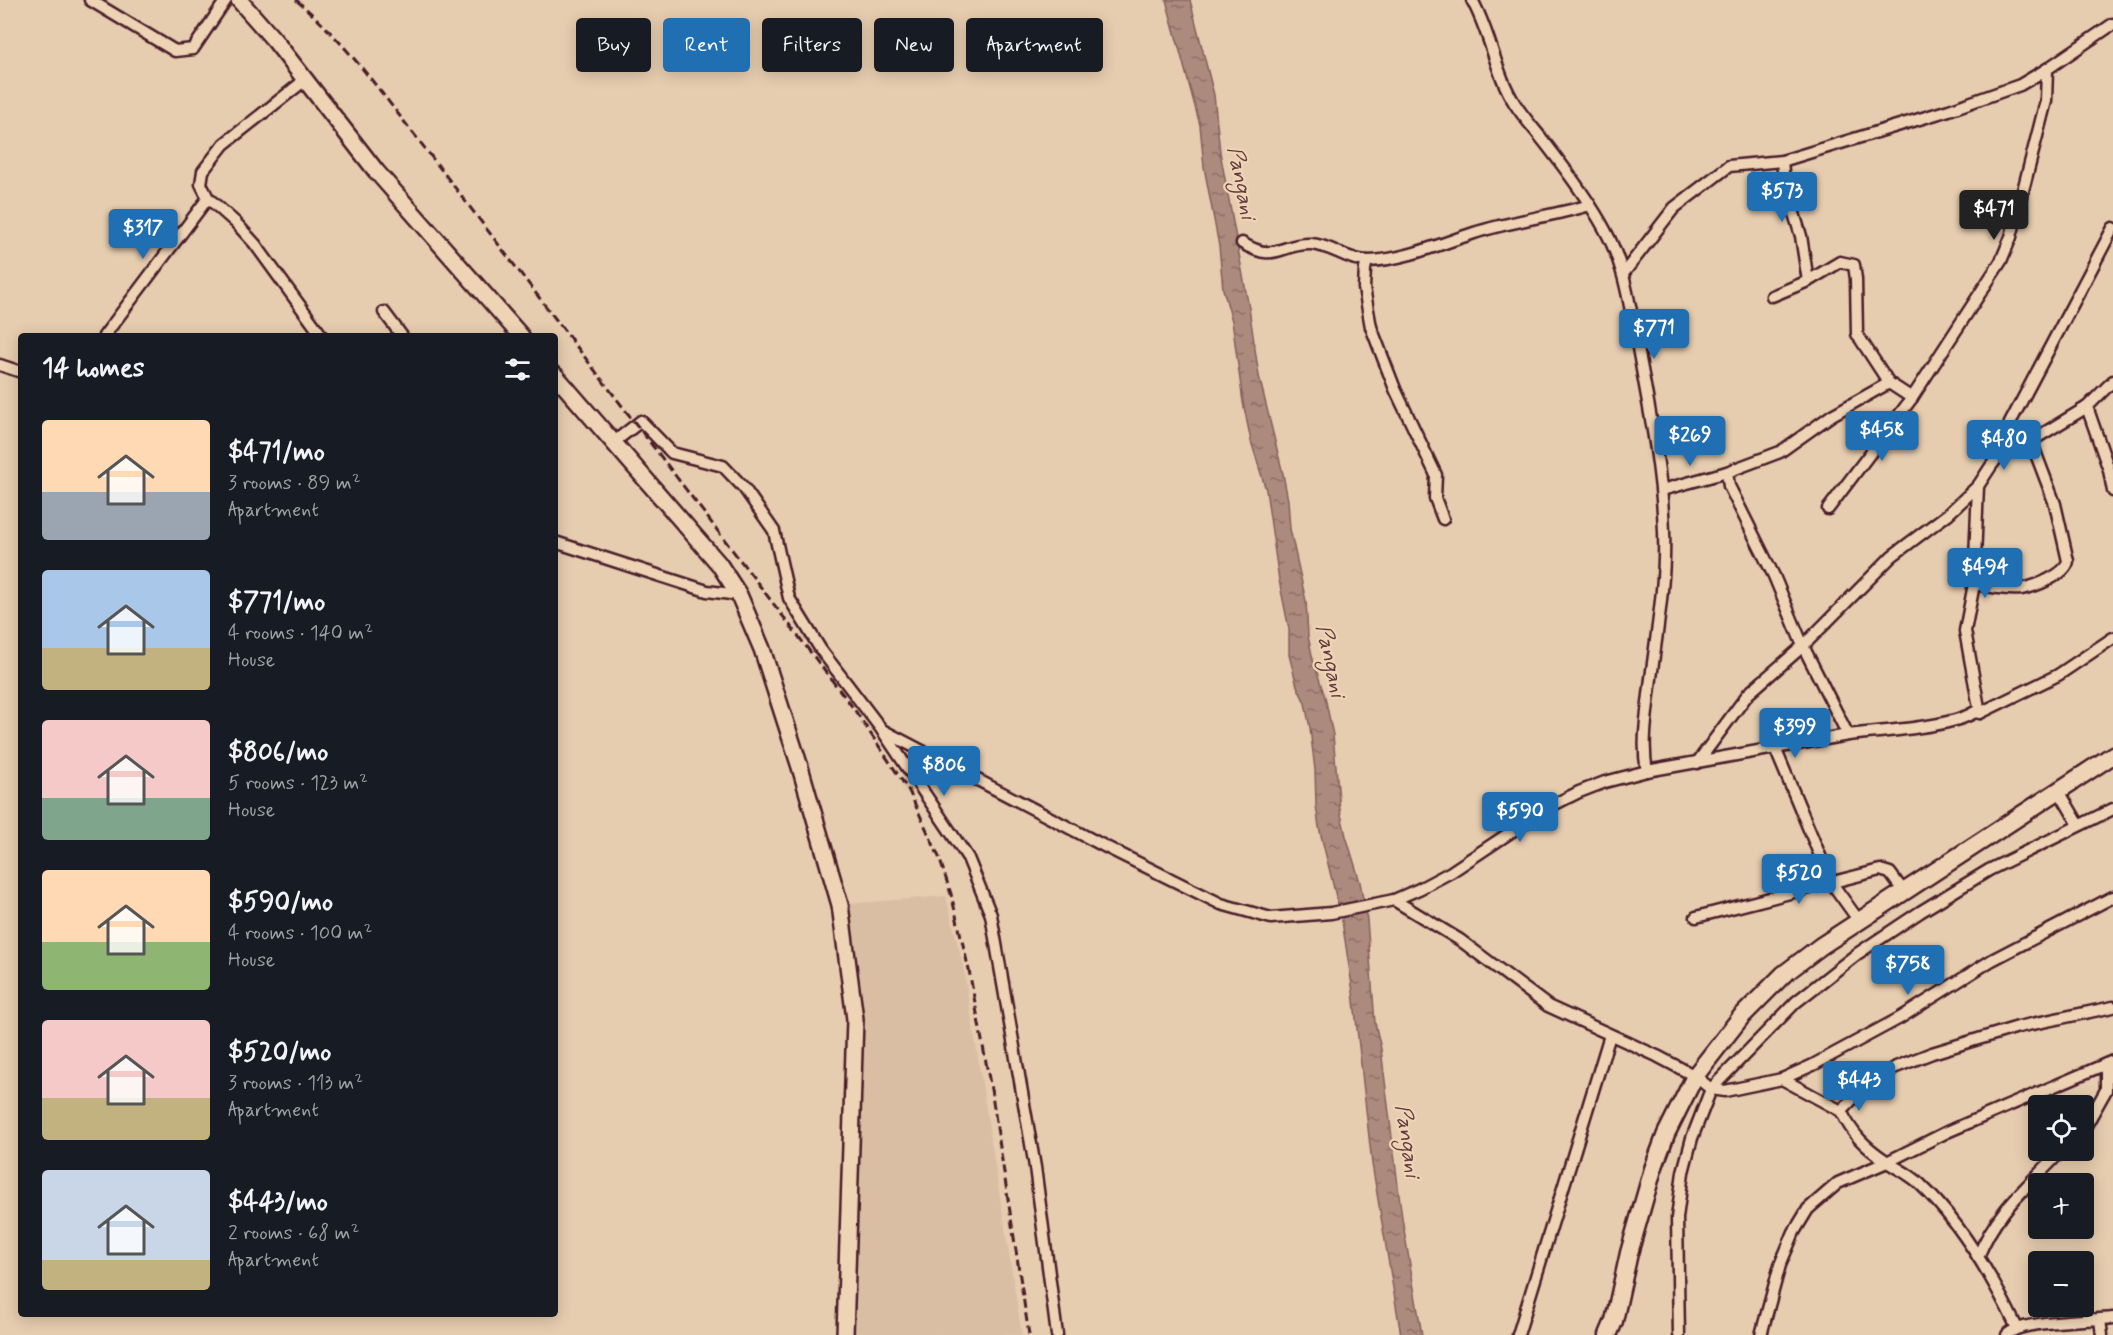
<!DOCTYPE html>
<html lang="en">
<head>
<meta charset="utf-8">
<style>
  :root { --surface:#171b24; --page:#20242c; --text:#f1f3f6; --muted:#9ea1a6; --accent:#1f6fb2 }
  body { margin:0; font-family:Mynerve,sans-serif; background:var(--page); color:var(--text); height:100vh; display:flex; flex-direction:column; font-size:22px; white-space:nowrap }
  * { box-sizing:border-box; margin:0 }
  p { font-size:20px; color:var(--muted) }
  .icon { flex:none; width:33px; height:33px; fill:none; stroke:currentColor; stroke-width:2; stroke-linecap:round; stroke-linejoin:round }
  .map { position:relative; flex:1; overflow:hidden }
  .drawer { position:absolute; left:18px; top:333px; width:540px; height:984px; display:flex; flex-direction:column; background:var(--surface); border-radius:6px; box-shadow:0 3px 15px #0003 }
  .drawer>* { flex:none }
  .guide { position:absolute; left:576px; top:18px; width:570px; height:54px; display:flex; gap:12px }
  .controls { position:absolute; left:2028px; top:1095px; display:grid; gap:12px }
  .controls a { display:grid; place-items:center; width:66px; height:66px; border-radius:6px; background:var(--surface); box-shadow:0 3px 15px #0003; font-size:30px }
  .price { position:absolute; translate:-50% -51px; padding:0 14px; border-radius:6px; background:var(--accent); color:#fff; font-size:20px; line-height:39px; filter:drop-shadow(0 2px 3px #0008) }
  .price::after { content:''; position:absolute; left:50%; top:36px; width:18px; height:14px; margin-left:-9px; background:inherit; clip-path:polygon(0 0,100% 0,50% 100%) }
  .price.on { background:#222; color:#fff }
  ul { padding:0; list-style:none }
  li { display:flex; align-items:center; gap:18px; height:150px; padding:0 24px }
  li span { display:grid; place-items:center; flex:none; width:168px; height:120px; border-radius:6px; color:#555 }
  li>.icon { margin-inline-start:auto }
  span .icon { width:72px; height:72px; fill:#fffc; stroke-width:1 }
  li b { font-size:26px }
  h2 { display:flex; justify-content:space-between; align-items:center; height:72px; padding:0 24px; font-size:26px }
  .chip { padding:0 21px; border-radius:6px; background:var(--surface); box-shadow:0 3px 15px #0003; font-size:21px; line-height:54px }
  .chip.on { background:var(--accent); color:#fff }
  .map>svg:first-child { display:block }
  .built { fill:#dabea4 }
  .water { fill:url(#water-ripples); stroke:#855f5c; stroke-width:1.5 }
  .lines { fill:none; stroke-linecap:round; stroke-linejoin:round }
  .minor-casing { stroke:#4a1f2b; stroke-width:15 }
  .secondary-casing { stroke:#4a1f2b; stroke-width:20 }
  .trunk-casing { stroke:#4a1f2b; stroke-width:21 }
  .minor { stroke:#eed4b5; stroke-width:10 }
  .secondary { stroke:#eed4b5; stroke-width:15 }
  .trunk { stroke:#eed4b5; stroke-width:16 }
  .rail { stroke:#4a1f2b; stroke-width:3; stroke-dasharray:9 4.5; stroke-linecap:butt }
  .labels { text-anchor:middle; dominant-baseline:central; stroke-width:4.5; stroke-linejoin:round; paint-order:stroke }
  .water-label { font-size:22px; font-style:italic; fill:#623a40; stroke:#eed4b5 }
</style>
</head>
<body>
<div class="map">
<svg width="2113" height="1335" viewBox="0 0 2113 1335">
  <defs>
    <pattern id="water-ripples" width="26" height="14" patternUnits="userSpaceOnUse" patternTransform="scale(1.5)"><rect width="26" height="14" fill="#ac8a7d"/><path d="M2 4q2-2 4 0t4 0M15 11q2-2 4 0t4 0" fill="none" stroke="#8e7067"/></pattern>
  </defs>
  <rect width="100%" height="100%" fill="#e7cdaf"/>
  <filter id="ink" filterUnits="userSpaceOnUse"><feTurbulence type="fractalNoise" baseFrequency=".0167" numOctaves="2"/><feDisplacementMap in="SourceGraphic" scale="12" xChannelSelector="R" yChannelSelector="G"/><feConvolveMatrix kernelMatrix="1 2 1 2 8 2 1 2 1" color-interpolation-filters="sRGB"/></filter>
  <g filter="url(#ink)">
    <polygon class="built" points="946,896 964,970 1022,1335 852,1335 862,1019 846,904"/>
    <polygon class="water" points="1166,0 1190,0 1214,95 1220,152 1249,308 1259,376 1283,474 1288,500 1290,529 1306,601 1308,636 1313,660 1325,697 1333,735 1340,810 1346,836 1360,882 1367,920 1375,1023 1381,1049 1402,1218 1422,1335 1401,1335 1372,1164 1353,992 1342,921 1319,827 1316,805 1315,770 1310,728 1305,703 1297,686 1289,655 1289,629 1279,580 1266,490 1251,441 1243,402 1232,321 1223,289 1219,246 1204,167 1200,125"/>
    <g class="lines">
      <g class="minor-casing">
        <g id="minor">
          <polyline points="90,0 175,51 193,49 226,0"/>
          <path d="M1472 0C1491 34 1495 73 1515 104 1524 118 1536 131 1546 144 1567 171 1589 200 1605 230 1625 266 1630 308 1638 348 1649 408 1662 470 1664 532 1666 586 1655 641 1649 695 1646 720 1642 746 1647 771"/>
          <polyline points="305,80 224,144 203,171 201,184 208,198 236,223 255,244 322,336"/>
          <polyline points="1782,161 1784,181 1801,236 1808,281"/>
          <path d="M1242 243C1277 264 1279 243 1311 244 1331 245 1348 261 1368 261 1404 260 1440 244 1474 233 1512 221 1552 216 1590 205"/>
          <polyline points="1367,261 1365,269 1364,288 1371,327 1395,389 1436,475 1435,498 1443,519"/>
          <polyline points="1623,274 1674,208 1729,166 1782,161 1949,110 2020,85 2047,69 2113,24"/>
          <polyline points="1772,296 1808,281 1840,262 1854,265 1856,279 1857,334 1889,383 1912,398"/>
          <polyline points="384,312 402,336"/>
          <polyline points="104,336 208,198"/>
          <polyline points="0,365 21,372"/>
          <polyline points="2087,407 2109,470 2113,491"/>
          <polyline points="614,442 641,421 672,453 723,466 744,488 774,531 789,598 821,650 882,730 968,858 991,915 1035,1167 1057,1335"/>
          <polyline points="2003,450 2031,441 2087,407 2113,381"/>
          <path d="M1727 472 1729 486 1774 576 1803 646 1848 735C1880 731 1949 728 1975 712L1980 713 2058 675 2113 638"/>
          <polyline points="1978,486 1974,584 1965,631 1980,713"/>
          <polyline points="1662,490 1727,472 1780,452 1832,415 1889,383"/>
          <polyline points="1828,509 1912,398 2001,261 2011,237 2046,101 2047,69"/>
          <polyline points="555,542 707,591 739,595"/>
          <path d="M1974 584C1989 586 2006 591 2021 589 2034 587 2066 575 2068 561L2055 504 2031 441"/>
          <polyline points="882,730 1106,847 1221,904 1271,918 1331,913 1394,900 1419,889 1451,872 1547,808 1579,792 1605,782 1647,771 1775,748 1831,882 1859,921"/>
          <polyline points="1775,748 1848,735"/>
          <polyline points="1697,763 1748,694 1803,646 1892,556 1948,514 1978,486 1991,466 2003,450 2010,423 2113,228"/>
          <polyline points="2059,791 2079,825"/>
          <polyline points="1394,900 1460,940 1548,1006 1657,1056 1695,1076 1711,1089 1725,1091 1782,1079 1813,1065 1900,1018 1992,960 2113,897"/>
          <polyline points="1696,917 1880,870 1890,873 1904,892"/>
          <polyline points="1782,1079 1841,1111"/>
          <polyline points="2084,1129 2106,1090 2106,1064"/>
          <path d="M1978 1257C1997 1209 2028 1187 2062 1150"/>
          <polyline points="2100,1320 2102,1335"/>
          <path d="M2017 1328C1993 1278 1961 1223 1920 1184 1910 1174 1897 1169 1886 1161 1864 1146 1853 1135 1841 1111L1868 1083 1896 1067 1932 1053 2018 1027 2113 1007"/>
          <polyline points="1518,1335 1610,1035"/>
          <polyline points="1679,1335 1677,1218 1683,1172 1692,1138 1711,1089 1796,1002 1857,954 1920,912 1989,870 2113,809"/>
          <polyline points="1761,1335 1780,1265 1794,1232 1808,1209 1838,1183 1887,1162 1947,1132 2113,1061"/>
          <path d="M2007 1335C2020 1320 2090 1321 2113 1318"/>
        </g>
      </g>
      <g class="secondary-casing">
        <g id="secondary">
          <polyline points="239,0 275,41 376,171 521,336"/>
          <polyline points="555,375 719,564 739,595 762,649 800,767 840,905 855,1019 845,1335"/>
        </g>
      </g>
      <g class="trunk-casing">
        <polyline id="trunk" points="1608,1335 1614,1321 1629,1253 1653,1169 1666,1134 1695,1076 1741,1017 1784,974 1821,946 2113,755"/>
      </g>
      <use href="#minor" class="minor"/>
      <use href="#secondary" class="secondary"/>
      <use href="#trunk" class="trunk"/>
      <path class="rail" d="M296 0C343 39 379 90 417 138L854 709 909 791 939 857 951 894 969 970 992 1095 1029 1335"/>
    </g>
  </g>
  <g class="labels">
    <g class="water-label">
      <text transform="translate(1241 183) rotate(79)">Pangani</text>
      <text transform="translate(1330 661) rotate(78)">Pangani</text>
      <text transform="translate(1407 1141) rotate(82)">Pangani</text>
    </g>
  </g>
</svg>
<div class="controls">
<a><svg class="icon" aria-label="locate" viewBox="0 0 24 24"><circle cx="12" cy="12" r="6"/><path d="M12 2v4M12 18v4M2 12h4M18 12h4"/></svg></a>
<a>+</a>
<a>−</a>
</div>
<b class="price" style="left:1782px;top:223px">$573</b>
<b class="price on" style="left:1994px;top:241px">$471</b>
<b class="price" style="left:143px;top:260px">$317</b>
<b class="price" style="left:1654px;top:360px">$771</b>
<b class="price" style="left:1882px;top:462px">$458</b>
<b class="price" style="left:1690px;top:467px">$269</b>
<b class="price" style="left:2004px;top:471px">$480</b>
<b class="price" style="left:1985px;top:599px">$494</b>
<b class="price" style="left:1795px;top:759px">$399</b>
<b class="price" style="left:944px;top:797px">$806</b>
<b class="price" style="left:1520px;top:843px">$590</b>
<b class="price" style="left:1799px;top:905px">$520</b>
<b class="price" style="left:1908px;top:996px">$758</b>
<b class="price" style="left:1859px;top:1112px">$443</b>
<div class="guide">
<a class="chip">Buy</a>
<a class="chip on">Rent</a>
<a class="chip">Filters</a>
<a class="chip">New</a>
<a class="chip">Apartment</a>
</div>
<section class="drawer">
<h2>14 homes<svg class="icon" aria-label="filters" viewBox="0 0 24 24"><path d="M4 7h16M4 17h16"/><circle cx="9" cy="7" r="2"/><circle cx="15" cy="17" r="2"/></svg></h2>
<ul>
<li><span style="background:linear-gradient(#ffd9b3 60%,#9aa5b1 0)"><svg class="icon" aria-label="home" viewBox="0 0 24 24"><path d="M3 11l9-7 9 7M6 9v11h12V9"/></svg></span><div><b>$471/mo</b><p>3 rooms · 89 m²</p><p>Apartment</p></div></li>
<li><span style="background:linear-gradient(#a9c7e8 65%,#c2b280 0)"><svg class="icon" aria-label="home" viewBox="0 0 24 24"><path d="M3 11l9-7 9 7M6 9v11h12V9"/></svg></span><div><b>$771/mo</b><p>4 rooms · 140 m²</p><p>House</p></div></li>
<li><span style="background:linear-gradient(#f6c9c9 65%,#7fa58c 0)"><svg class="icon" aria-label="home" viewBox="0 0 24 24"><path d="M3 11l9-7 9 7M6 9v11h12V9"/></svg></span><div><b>$806/mo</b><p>5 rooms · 123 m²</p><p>House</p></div></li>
<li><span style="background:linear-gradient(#ffd9b3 60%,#8fb573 0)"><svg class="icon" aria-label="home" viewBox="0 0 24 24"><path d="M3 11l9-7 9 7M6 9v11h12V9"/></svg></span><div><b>$590/mo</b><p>4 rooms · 100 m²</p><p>House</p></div></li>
<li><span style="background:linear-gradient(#f6c9c9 65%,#c2b280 0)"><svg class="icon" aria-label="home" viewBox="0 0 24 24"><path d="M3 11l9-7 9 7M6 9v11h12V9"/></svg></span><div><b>$520/mo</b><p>3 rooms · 113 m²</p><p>Apartment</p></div></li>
<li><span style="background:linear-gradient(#c9d6e8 75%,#c2b280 0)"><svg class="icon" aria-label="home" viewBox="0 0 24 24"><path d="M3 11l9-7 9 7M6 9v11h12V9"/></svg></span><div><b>$443/mo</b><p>2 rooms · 68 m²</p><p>Apartment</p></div></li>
</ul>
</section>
</div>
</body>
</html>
